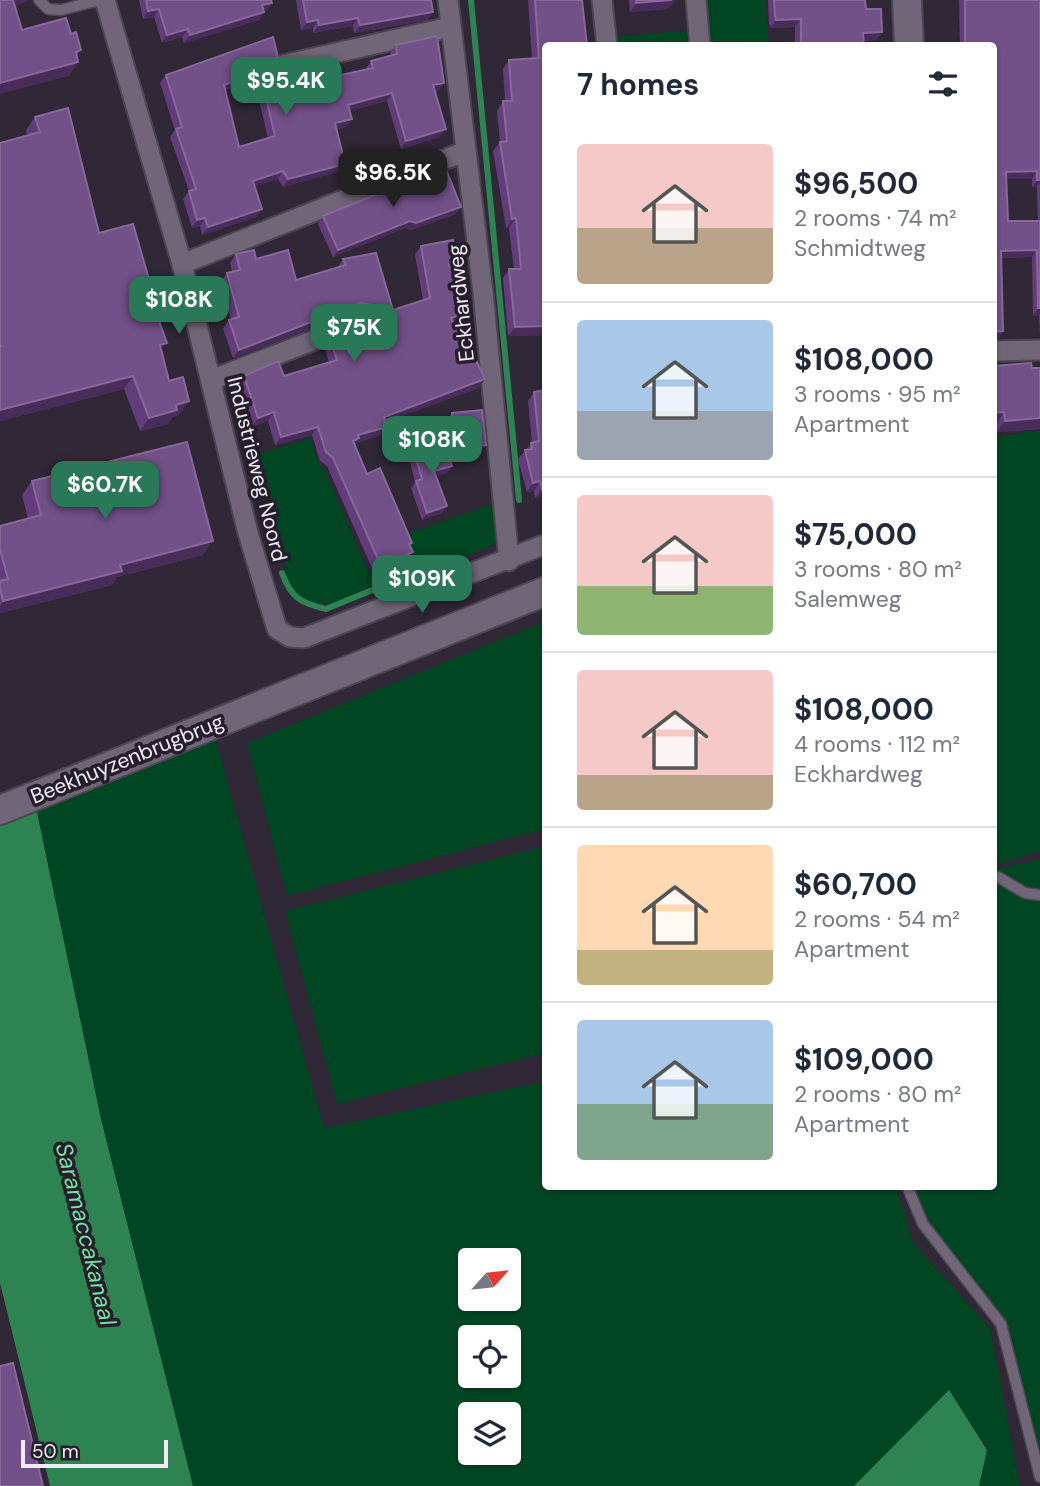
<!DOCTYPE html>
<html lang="en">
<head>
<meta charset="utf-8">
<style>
  :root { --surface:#fff; --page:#f6f6f7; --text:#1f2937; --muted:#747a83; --line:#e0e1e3; --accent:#297858 }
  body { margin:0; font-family:"DM Sans",sans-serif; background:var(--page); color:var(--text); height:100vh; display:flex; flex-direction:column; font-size:26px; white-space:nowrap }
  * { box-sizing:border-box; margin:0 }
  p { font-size:23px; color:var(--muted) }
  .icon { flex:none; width:38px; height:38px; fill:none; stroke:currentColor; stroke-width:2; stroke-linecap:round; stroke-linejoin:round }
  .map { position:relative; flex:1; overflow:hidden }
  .side { position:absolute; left:542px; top:42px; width:455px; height:1148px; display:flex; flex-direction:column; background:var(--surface); border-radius:7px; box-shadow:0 2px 5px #0004 }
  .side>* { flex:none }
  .needle { width:46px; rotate:63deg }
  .tools { position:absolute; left:458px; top:1248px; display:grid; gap:14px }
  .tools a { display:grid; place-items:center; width:63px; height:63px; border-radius:7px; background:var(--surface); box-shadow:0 2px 5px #0004; font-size:35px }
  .scale { position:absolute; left:21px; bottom:18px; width:147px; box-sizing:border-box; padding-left:7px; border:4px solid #f1ebf5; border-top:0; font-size:19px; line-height:24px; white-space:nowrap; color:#f1ebf5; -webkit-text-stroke:5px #261e2c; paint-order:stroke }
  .price { position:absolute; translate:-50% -60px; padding:0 16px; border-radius:14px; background:var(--accent); color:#fff; font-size:23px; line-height:46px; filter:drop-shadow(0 2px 4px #0008) }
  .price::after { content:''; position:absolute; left:50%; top:42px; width:21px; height:16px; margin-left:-10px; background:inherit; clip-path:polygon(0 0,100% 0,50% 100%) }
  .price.active { background:#222; color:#fff }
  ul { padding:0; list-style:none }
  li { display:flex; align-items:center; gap:21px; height:175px; padding:0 35px }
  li+li { border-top:2px solid var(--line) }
  li span { display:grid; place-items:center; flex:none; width:196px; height:140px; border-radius:7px; color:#555 }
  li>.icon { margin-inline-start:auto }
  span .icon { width:84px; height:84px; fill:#fffc; stroke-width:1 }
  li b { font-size:30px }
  h2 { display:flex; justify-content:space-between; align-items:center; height:84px; padding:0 35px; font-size:30px }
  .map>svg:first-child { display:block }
  .green { fill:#004623; fill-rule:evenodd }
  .water { fill:#2d8351 }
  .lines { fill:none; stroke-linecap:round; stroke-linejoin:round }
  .stream { stroke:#2d8351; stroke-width:6 }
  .lane-casing { stroke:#4c4552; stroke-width:13 }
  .street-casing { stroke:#4c4552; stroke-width:23 }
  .secondary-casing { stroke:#4c4552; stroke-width:32 }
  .lane { stroke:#706678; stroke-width:10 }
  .street { stroke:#706678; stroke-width:19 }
  .secondary { stroke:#706678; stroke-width:28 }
  .wall { fill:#633d7b; fill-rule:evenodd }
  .shaded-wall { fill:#482c5a }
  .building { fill:#725088; stroke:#866899; stroke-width:2; fill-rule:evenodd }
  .labels { text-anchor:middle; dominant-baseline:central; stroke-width:7; stroke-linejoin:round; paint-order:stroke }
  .street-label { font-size:21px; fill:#f1ebf5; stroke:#261e2c }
  .water-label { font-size:23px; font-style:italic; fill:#75e49e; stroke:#261e2c }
</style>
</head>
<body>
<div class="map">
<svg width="1040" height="1486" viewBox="0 0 1040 1486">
  <rect width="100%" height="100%" fill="#302737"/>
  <g class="green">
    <polygon points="701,0 765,0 769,45 705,45"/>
    <polygon points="689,30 691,45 616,45 615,37"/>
    <polygon points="1040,430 1040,851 994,866 994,437"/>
    <path d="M311 438 318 462 325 471 374 585C337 601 328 615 291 591L253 455Z"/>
    <polygon points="499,502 503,541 418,575 406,534"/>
    <polygon points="546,621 546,829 287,896 247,743"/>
    <path d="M208 713 324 1128 546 1081V1186L896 1187 913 1243 990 1328 1020 1486H979L987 1449 949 1391 854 1486H193L101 1119 32 788ZM471 1260H509V1298H471ZM471 1337H509V1376H471ZM471 1414H509V1452H471Z"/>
    <polygon points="546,846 546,1053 337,1104 285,911"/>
    <polygon points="1040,859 1040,1453 1007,1325 925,1240 911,1187 994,1186 994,870"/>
  </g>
  <g class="water">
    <polygon points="32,788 101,1119 193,1486 50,1486 0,1283 0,805"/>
    <polygon points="949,1390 987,1450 979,1486 854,1486"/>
  </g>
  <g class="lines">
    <g class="stream">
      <polyline points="471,0 519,500"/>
      <path d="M282 573C291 598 301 603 326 609L382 586"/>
    </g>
    <g class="lane-casing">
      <g id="lane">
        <polyline points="39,0 48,9 61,10 100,0"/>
        <polyline points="994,878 998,877 1025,893 1040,895"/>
        <polyline points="907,1186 923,1224 1001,1324 1040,1477"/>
      </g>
    </g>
    <g class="street-casing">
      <g id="street">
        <polyline points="105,0 182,264 248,533 277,629 290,637 304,638 546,544"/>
        <polyline points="448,0 483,292 509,561"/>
        <polyline points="602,0 607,46"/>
        <polyline points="696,0 700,46"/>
        <polyline points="283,65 450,27"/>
        <polyline points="182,264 466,151"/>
        <polyline points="994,351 1040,350"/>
        <polyline points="211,380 358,323"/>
      </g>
    </g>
    <g class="secondary-casing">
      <g id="secondary">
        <polyline points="907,0 909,46"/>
        <polyline points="0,810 546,591"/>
      </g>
    </g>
    <use href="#lane" class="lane"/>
    <use href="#street" class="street"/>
    <use href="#secondary" class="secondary"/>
  </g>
  <g class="wall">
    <polygon points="139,0 271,0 272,3 266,11 264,12 259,20 184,43 182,37 162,43 154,17 143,19"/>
    <polygon points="296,0 431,0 433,12 427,20 354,33 353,26 313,33 313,28 301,30"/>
    <polygon points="528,0 582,0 546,335 508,336 503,278 509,269 514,269 509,228 506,228 493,151 500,142 497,111 503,101 505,101 503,69 509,60 532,58"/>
    <polygon points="629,0 675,0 671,6 665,9 630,12"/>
    <polygon points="768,0 865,0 866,9 882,32 876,40 863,41 864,46 795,46 795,27 771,28 769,24"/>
    <path d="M959 0H1040V335L1039 315 1033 316 1032 257 1001 258 1003 331 998 339 994 46H960ZM1006 179H1032V187H1037L1038 221H1008Z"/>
    <path d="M396 45 438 91 435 92 440 137 401 149 387 101 349 111 352 119 346 127 336 129 340 171 283 187 278 179 254 186 262 209 256 217 202 235 200 226 192 228 183 199 189 191 170 137 175 130 160 83 166 75 280 66 323 79 366 69 371 61 391 56 390 53ZM254 79 268 138 239 147 225 90Z"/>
    <polygon points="35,117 99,233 153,303 161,351 179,415 173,417 168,424 140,431 124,389 0,421 0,143 27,136 26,130"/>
    <polygon points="456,214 411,230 405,228 333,257 318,224 323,216"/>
    <polygon points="421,246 451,270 460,321 453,323 479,388 385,422 381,435 356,443 355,445 367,474 412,543 410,546 407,561 375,575 327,466 320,461 312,435 275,445 268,421 252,426 238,385 244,376 284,376 329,362 325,349 331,341 370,324 366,314 354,312 233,358 223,329 229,320 231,320 221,281 227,273 232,271 230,263 236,254 256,259 296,280 337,268 343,259 393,310 423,300 415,254"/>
    <polygon points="994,366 1040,429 997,432 997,423 994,423"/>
    <polygon points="534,392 546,495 535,498 534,491 527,492 518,459 532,443 528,401"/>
    <polygon points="452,413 486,445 481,453 451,456 447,420"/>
    <polygon points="413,448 427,451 452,466 447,473 436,476 442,513 422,520 411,488 415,482 408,455"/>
    <polygon points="32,481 203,555 117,577 112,585 0,613 0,526 28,519 22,495"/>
  </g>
  <g class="shaded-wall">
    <polygon points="8,0 28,0 26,2 2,9"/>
    <polygon points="675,0 671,6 665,9 630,12 636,3"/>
    <polygon points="272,3 266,11 256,13 262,5"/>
    <polygon points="159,9 154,17 143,19 148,11"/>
    <polygon points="264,12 259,20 184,43 190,35"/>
    <polygon points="433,12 427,20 354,33 360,25"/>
    <polygon points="358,18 353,26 313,33 319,25"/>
    <polygon points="801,19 795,27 771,28 776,20"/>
    <polygon points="318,20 313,28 301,30 307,22"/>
    <polygon points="188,29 182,37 162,43 167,35"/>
    <polygon points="882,32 876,40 857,41 863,33"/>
    <polygon points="81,50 72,63 78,62 69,76 0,94 0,83"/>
    <polygon points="260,72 254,79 218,92 224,85"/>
    <polygon points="444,83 438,91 427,93 433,85"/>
    <polygon points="392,93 387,101 342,113 348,105"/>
    <polygon points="352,119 346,127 329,131 335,123"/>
    <polygon points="446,129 440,137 401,149 406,141"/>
    <polygon points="345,164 340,171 283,187 288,179"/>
    <polygon points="283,171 278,179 247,189 253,181"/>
    <polygon points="1037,171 1032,179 1001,179 1006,172"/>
    <polygon points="1037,180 1040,180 1040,183 1037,187 1032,187"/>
    <polygon points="461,207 456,214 411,230 405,228 333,257 338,250 410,221"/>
    <polygon points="262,209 256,217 202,235 208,227"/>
    <polygon points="205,218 200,226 192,228 197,220"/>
    <polygon points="516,218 509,228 506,228 512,219"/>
    <polygon points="1037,250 1032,257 996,258 1001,251"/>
    <polygon points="456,263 451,272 449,264"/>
    <polygon points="360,303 372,305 366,314 354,312 233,358 239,350"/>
    <polygon points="1038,308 1040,308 1040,314 1039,315 1033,316"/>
    <polygon points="466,313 460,321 445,326 451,318"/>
    <polygon points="546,326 546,335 508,336 515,327"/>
    <polygon points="1003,331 998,339 994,339 994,332"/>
    <polygon points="133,376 124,389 0,421 0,410"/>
    <polygon points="485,379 479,388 378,425 384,417"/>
    <polygon points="189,401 179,415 173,417 168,424 140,431 149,418 176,405"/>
    <polygon points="274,412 268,421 252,426 258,418"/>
    <polygon points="1004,412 997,423 994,423 994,413"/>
    <polygon points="1040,418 1040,429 997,432 1005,421"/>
    <polygon points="318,427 312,435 275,445 281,437"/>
    <polygon points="387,427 381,435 356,443 353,447 353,441 358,435"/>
    <polygon points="486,445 481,453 451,456 456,448"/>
    <polygon points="452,466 447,473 429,478 434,471"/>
    <polygon points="540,481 534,491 527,492 533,483"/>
    <polygon points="546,487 546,495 535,498 542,489"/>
    <polygon points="447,506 442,513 422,520 427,513"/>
    <polygon points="213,541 203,555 117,577 112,585 0,613 0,606 3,601 120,565"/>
    <polygon points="413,552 407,561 375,575 381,566"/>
  </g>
  <g class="building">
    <polygon points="0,0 13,0 22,30 66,18 71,34 76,32 81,50 76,52 78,62 0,83"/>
    <polygon points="146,0 271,0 272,3 262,5 264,12 190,35 188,29 167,35 159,9 148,11"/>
    <polygon points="303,0 431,0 433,12 360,25 358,18 319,25 318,20 307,22"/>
    <polygon points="535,0 582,0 587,46 546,46 546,326 515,327 509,269 521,269 516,218 512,219 500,142 507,141 503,101 512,101 509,60 539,58"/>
    <polygon points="636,0 672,0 636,3"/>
    <polygon points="774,0 865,0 866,9 881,9 882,32 863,33 864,46 801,46 801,19 776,20 775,16"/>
    <polygon points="965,0 1040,0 1040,180 1037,180 1037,171 1006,172 1008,221 1040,221 1040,308 1038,308 1037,250 1001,251 1003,331 994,332 994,46 965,46"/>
    <path d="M437 36 444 83 433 85 446 129 406 141 392 93 348 105 352 119 335 123 345 164 288 179 283 171 253 181 262 209 208 227 205 218 197 220 189 191 196 189 176 129 182 127 166 75 273 37 280 66 291 69 319 63 323 79 373 68 371 61 397 54 396 45ZM260 72 275 136 239 147 224 85Z"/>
    <polygon points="68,108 99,233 133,224 155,300 152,301 167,343 160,345 169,381 183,377 189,401 176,405 177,410 149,418 133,376 0,410 0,346 1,346 0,342 0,143 40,132 35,117"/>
    <polygon points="445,167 461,207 416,223 410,221 338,250 323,216"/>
    <polygon points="453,240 456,263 449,264 466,313 451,318 470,361 475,358 485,379 384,417 387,427 358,435 359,438 353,441 367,474 380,468 412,543 409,544 413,552 381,566 333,458 326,452 318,427 281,437 274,412 258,418 244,376 278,361 284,376 337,360 331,341 373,323 376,316 372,305 360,303 239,350 229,320 239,317 227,273 240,270 236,254 254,250 256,259 288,250 296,280 346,265 343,259 376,253 393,310 430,298 421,246"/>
    <polygon points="1031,363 1032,368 1040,368 1040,418 1005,421 1004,412 994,413 994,366"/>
    <polygon points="546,390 546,487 542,489 540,481 533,483 525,450 532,449 531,443 539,441 534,392"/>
    <polygon points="482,410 486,445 456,448 452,413"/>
    <polygon points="187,442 213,541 120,565 122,571 3,601 0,588 0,581 8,579 0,549 0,526 41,515 32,481"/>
    <polygon points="425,445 427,451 446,446 452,466 434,471 447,506 427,513 416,481 422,479 413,448"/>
    <polygon points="13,1363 43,1486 0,1486 0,1366"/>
  </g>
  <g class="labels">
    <g class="street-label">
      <text transform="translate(461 303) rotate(-96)">Eckhardweg</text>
      <text transform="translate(257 469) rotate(76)">Industrieweg Noord</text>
      <text transform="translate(127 759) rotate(-22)">Beekhuyzenbrugbrug</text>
    </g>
    <g class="water-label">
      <text transform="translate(86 1234) rotate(76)">Saramaccakanaal</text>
    </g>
  </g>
</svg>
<div class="tools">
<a><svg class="needle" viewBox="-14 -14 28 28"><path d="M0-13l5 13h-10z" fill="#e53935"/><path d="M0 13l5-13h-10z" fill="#747a83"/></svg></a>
<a><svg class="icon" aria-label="locate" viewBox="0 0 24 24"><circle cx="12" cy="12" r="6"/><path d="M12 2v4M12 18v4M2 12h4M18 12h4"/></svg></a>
<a><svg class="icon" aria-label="layers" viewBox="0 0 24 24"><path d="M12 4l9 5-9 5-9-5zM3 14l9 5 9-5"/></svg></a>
</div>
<div class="scale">50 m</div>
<b class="price" style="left:286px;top:117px">$95.4K</b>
<b class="price active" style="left:393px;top:209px">$96.5K</b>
<b class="price" style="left:179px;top:336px">$108K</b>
<b class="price" style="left:354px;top:364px">$75K</b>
<b class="price" style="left:432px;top:476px">$108K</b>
<b class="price" style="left:105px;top:521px">$60.7K</b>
<b class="price" style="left:422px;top:615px">$109K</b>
<section class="side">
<h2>7 homes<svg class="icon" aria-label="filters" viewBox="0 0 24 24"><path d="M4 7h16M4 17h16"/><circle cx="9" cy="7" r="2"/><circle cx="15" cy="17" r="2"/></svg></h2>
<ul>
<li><span style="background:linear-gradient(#f6c9c9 60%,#b9a48a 0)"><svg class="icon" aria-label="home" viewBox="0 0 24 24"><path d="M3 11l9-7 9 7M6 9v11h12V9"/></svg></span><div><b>$96,500</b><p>2 rooms · 74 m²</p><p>Schmidtweg</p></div></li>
<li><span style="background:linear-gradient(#a9c7e8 65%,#9aa5b1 0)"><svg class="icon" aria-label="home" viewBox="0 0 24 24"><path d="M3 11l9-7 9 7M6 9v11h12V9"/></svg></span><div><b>$108,000</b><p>3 rooms · 95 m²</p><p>Apartment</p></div></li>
<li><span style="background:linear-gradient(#f6c9c9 65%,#8fb573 0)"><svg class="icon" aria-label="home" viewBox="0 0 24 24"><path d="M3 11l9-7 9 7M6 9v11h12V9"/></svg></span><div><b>$75,000</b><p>3 rooms · 80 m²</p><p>Salemweg</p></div></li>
<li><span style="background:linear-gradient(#f6c9c9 75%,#b9a48a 0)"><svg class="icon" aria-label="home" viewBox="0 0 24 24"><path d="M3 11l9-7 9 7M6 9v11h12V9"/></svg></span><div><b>$108,000</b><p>4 rooms · 112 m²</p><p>Eckhardweg</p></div></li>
<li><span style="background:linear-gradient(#ffd9b3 75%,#c2b280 0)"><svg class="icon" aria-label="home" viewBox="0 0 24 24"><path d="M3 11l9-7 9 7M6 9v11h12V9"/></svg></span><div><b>$60,700</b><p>2 rooms · 54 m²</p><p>Apartment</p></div></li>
<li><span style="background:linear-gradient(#a9c7e8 60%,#7fa58c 0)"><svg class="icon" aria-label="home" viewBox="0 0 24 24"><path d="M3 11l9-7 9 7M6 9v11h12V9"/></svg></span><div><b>$109,000</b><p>2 rooms · 80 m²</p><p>Apartment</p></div></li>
</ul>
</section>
</div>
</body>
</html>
